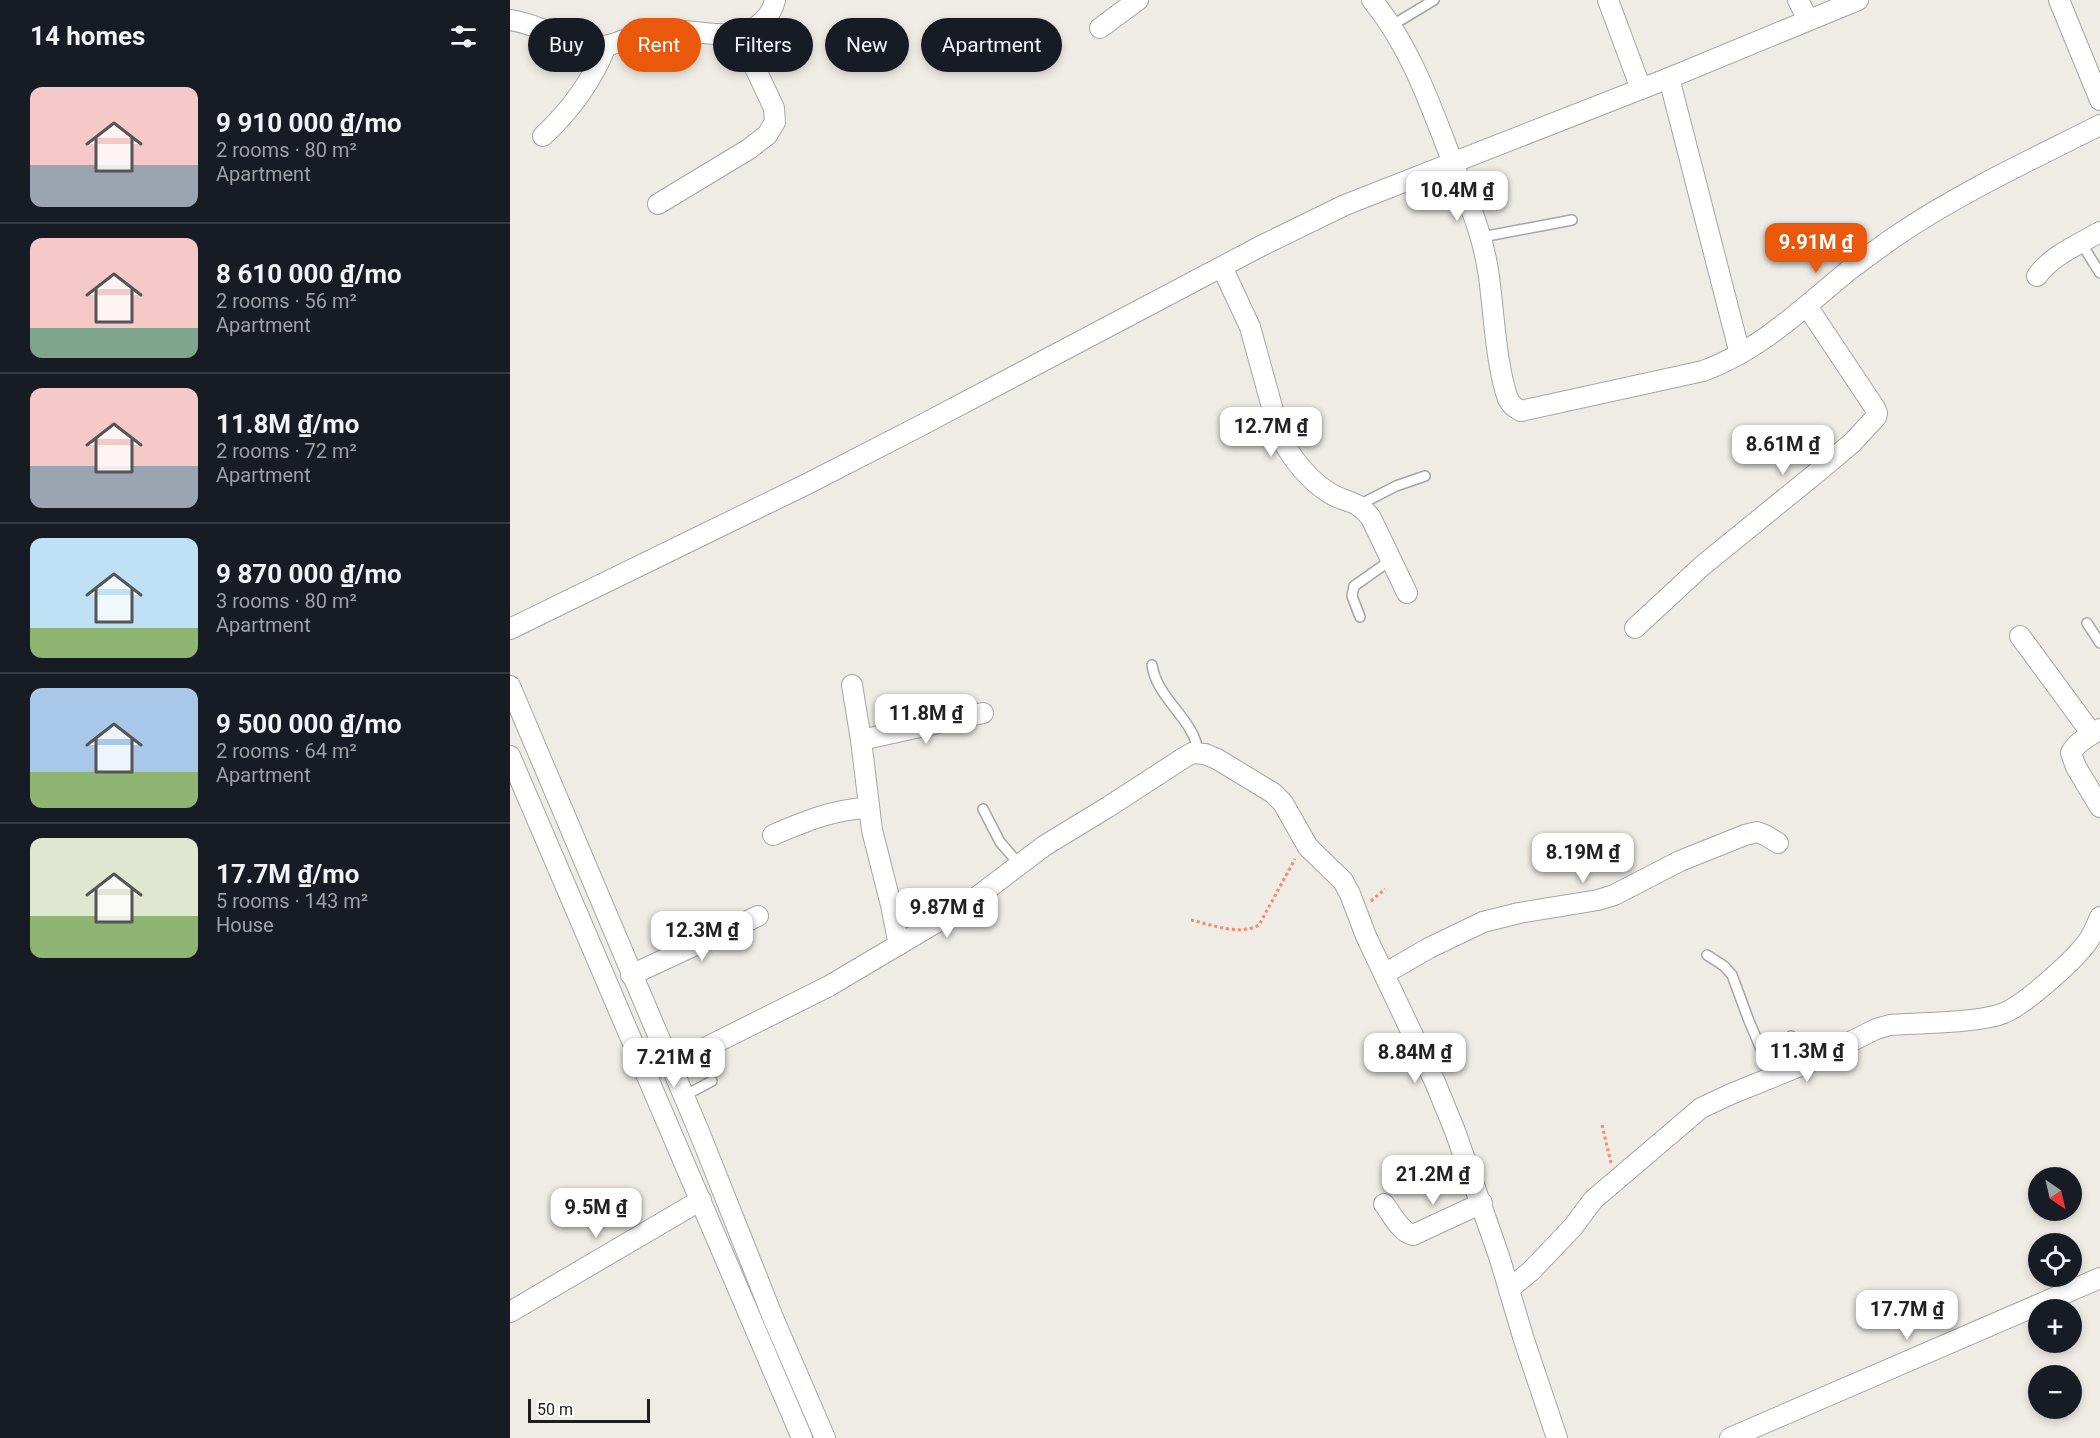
<!DOCTYPE html>
<html lang="en">
<head>
<meta charset="utf-8">
<style>
  :root { --surface:#171b24; --page:#20242c; --text:#f1f3f6; --muted:#9ea1a6; --line:#363941; --accent:#ea580c }
  body { margin:0; font-family:Roboto,sans-serif; background:var(--page); color:var(--text); height:100vh; display:flex; flex-direction:column; font-size:22px; white-space:nowrap }
  * { box-sizing:border-box; margin:0 }
  p { font-size:20px; color:var(--muted) }
  .icon { flex:none; width:33px; height:33px; fill:none; stroke:currentColor; stroke-width:2; stroke-linecap:round; stroke-linejoin:round }
  .map { position:relative; flex:1; overflow:hidden }
  .sheet { display:flex; flex-direction:column; background:var(--surface); width:510px }
  .sheet>* { flex:none }
  .hud { position:absolute; left:18px; top:18px; width:570px; height:54px; display:flex; gap:12px }
  .needle { width:39px; rotate:146deg }
  .tools { position:absolute; left:1518px; top:1167px; display:grid; gap:12px }
  .tools a { display:grid; place-items:center; width:54px; height:54px; border-radius:50%; background:var(--surface); box-shadow:0 3px 9px #0003; font-size:30px }
  .scale { position:absolute; left:18px; bottom:15px; width:122px; box-sizing:border-box; padding-left:6px; border:3px solid #1e1e1e; border-top:0; font-size:16px; line-height:21px; white-space:nowrap; color:#1e1e1e; -webkit-text-stroke:4px #fff; paint-order:stroke }
  .price { position:absolute; translate:-50% -51px; padding:0 14px; border-radius:12px; background:#fff; color:#222; font-size:20px; line-height:39px; filter:drop-shadow(0 2px 3px #0008) }
  .price::after { content:''; position:absolute; left:50%; top:36px; width:18px; height:14px; margin-left:-9px; background:inherit; clip-path:polygon(0 0,100% 0,50% 100%) }
  .price.selected { background:var(--accent); color:#fff }
  ul { padding:0; list-style:none }
  li { display:flex; align-items:center; gap:18px; height:150px; padding:0 30px }
  li+li { border-top:2px solid var(--line) }
  li span { display:grid; place-items:center; flex:none; width:168px; height:120px; border-radius:12px; color:#555 }
  li>.icon { margin-inline-start:auto }
  span .icon { width:72px; height:72px; fill:#fffc; stroke-width:1 }
  li b { font-size:26px }
  h2 { display:flex; justify-content:space-between; align-items:center; height:72px; padding:0 30px; font-size:26px }
  .pill { padding:0 21px; border-radius:27px; background:var(--surface); box-shadow:0 3px 9px #0003; font-size:21px; line-height:54px }
  .pill.selected { background:var(--accent); color:#fff }
  main { display:flex; flex:1; min-height:0 }
  .map>svg:first-child { display:block }
  .lines { fill:none; stroke-linecap:round; stroke-linejoin:round }
  .service-casing { stroke:#a5a5a5; stroke-width:12 }
  .minor-casing { stroke:#a5a5a5; stroke-width:22 }
  .path { stroke:#f6896f; stroke-width:3; stroke-dasharray:3 3; stroke-linecap:butt }
  .service { stroke:#fff; stroke-width:9 }
  .minor { stroke:#fff; stroke-width:20 }
</style>
</head>
<body>
<main>
<section class="sheet">
<h2>14 homes<svg class="icon" aria-label="filters" viewBox="0 0 24 24"><path d="M4 7h16M4 17h16"/><circle cx="9" cy="7" r="2"/><circle cx="15" cy="17" r="2"/></svg></h2>
<ul>
<li><span style="background:linear-gradient(#f6c9c9 65%,#9aa5b1 0)"><svg class="icon" aria-label="home" viewBox="0 0 24 24"><path d="M3 11l9-7 9 7M6 9v11h12V9"/></svg></span><div><b>9 910 000 ₫/mo</b><p>2 rooms · 80 m²</p><p>Apartment</p></div></li>
<li><span style="background:linear-gradient(#f6c9c9 75%,#7fa58c 0)"><svg class="icon" aria-label="home" viewBox="0 0 24 24"><path d="M3 11l9-7 9 7M6 9v11h12V9"/></svg></span><div><b>8 610 000 ₫/mo</b><p>2 rooms · 56 m²</p><p>Apartment</p></div></li>
<li><span style="background:linear-gradient(#f6c9c9 65%,#9aa5b1 0)"><svg class="icon" aria-label="home" viewBox="0 0 24 24"><path d="M3 11l9-7 9 7M6 9v11h12V9"/></svg></span><div><b>11.8M ₫/mo</b><p>2 rooms · 72 m²</p><p>Apartment</p></div></li>
<li><span style="background:linear-gradient(#bfe0f5 75%,#8fb573 0)"><svg class="icon" aria-label="home" viewBox="0 0 24 24"><path d="M3 11l9-7 9 7M6 9v11h12V9"/></svg></span><div><b>9 870 000 ₫/mo</b><p>3 rooms · 80 m²</p><p>Apartment</p></div></li>
<li><span style="background:linear-gradient(#a9c7e8 70%,#8fb573 0)"><svg class="icon" aria-label="home" viewBox="0 0 24 24"><path d="M3 11l9-7 9 7M6 9v11h12V9"/></svg></span><div><b>9 500 000 ₫/mo</b><p>2 rooms · 64 m²</p><p>Apartment</p></div></li>
<li><span style="background:linear-gradient(#dfe7d0 65%,#8fb573 0)"><svg class="icon" aria-label="home" viewBox="0 0 24 24"><path d="M3 11l9-7 9 7M6 9v11h12V9"/></svg></span><div><b>17.7M ₫/mo</b><p>5 rooms · 143 m²</p><p>House</p></div></li>
</ul>
</section>
<div class="map">
<svg width="1590" height="1438" viewBox="0 0 1590 1438">
  <rect width="100%" height="100%" fill="#efece5"/>
  <g class="lines">
    <g class="service-casing">
      <g id="service">
        <polyline points="881,26 924,0"/>
        <polyline points="972,237 1062,220"/>
        <polyline points="1571,243 1590,273"/>
        <polyline points="849,505 886,486 915,476"/>
        <polyline points="850,617 842,596 844,586 881,560"/>
        <polyline points="1577,623 1590,643"/>
        <path d="M642 665C647 700 686 720 688 753"/>
        <polyline points="473,809 490,842 509,864"/>
        <polyline points="1197,955 1214,966 1222,975 1239,1021 1263,1077"/>
        <polyline points="1281,1036 1292,1065"/>
        <polyline points="174,1096 202,1081"/>
      </g>
    </g>
    <g class="minor-casing">
      <g id="minor">
        <path d="M862 0C901 47 921 107 943 163 959 204 973 233 979 277 984 313 986 365 998 399 1001 405 1005 408 1011 411L1193 371C1249 351 1293 308 1338 271 1354 259 1370 247 1386 236 1451 192 1521 160 1590 125"/>
        <polyline points="1098,0 1131,89"/>
        <polyline points="1288,0 1298,20"/>
        <polyline points="1549,0 1590,100"/>
        <path d="M0 20C29 24 54 42 83 46 101 49 118 36 136 33 147 31 160 30 172 31 199 32 229 42 251 23 259 16 263 10 265 0"/>
        <polyline points="590,28 628,0"/>
        <polyline points="1159,78 1230,354"/>
        <path d="M33 136C61 110 82 81 96 46"/>
        <polyline points="148,204 239,149 257,135 265,122 264,108 229,34"/>
        <path d="M712 267 740 327 770 436C781 457 798 479 818 492 836 504 846 498 861 518L897 593"/>
        <path d="M1527 276C1541 256 1569 244 1590 232"/>
        <polyline points="1125,628 1192,566 1310,470 1343,442 1366,417 1367,413 1365,408 1297,306"/>
        <polyline points="0,629 297,484 408,427 751,246 835,205 1159,78 1348,0"/>
        <polyline points="1510,636 1582,734"/>
        <polyline points="342,685 351,740 362,830 381,905 389,945"/>
        <polyline points="0,686 190,1134 264,1320 315,1438"/>
        <path d="M1590 729C1580 736 1567 741 1561 753L1566 767 1590 807"/>
        <polyline points="351,740 473,713"/>
        <polyline points="0,756 292,1438"/>
        <path d="M263 835C293 822 324 809 358 808"/>
        <polyline points="874,974 919,948 973,922 1009,913 1088,900 1104,895 1170,861 1235,835 1247,832 1255,835 1268,843"/>
        <polyline points="121,975 248,916"/>
        <polyline points="136,1072 191,1050 319,986 459,903 534,846 598,807 675,757 682,753 695,754 707,759 763,793 773,803 798,847 833,881 840,894 856,936 925,1082 945,1131 989,1256 1014,1340 1047,1438"/>
        <path d="M874 1204C882 1214 890 1232 903 1235L972 1203"/>
        <path d="M999 1289 1021 1271 1063 1227 1083 1200 1191 1108 1221 1094 1300 1062 1366 1029 1380 1025C1409 1023 1469 1023 1494 1013 1515 1004 1568 958 1580 938 1584 932 1587 924 1590 917"/>
        <polyline points="0,1312 191,1200"/>
        <polyline points="1220,1438 1590,1278"/>
      </g>
    </g>
    <g class="path">
      <polyline points="861,901 875,889"/>
      <path d="M681 920C703 925 729 936 749 925L785 859"/>
      <polyline points="1092,1125 1101,1163"/>
    </g>
    <use href="#service" class="service"/>
    <use href="#minor" class="minor"/>
  </g>
</svg>
<div class="tools">
<a><svg class="needle" viewBox="-14 -14 28 28"><path d="M0-13l5 13h-10z" fill="#e53935"/><path d="M0 13l5-13h-10z" fill="#9ea1a6"/></svg></a>
<a><svg class="icon" aria-label="locate" viewBox="0 0 24 24"><circle cx="12" cy="12" r="6"/><path d="M12 2v4M12 18v4M2 12h4M18 12h4"/></svg></a>
<a>+</a>
<a>−</a>
</div>
<div class="scale">50 m</div>
<b class="price" style="left:947px;top:222px">10.4M ₫</b>
<b class="price selected" style="left:1306px;top:274px">9.91M ₫</b>
<b class="price" style="left:761px;top:458px">12.7M ₫</b>
<b class="price" style="left:1273px;top:476px">8.61M ₫</b>
<b class="price" style="left:416px;top:745px">11.8M ₫</b>
<b class="price" style="left:1073px;top:884px">8.19M ₫</b>
<b class="price" style="left:437px;top:939px">9.87M ₫</b>
<b class="price" style="left:192px;top:962px">12.3M ₫</b>
<b class="price" style="left:1297px;top:1083px">11.3M ₫</b>
<b class="price" style="left:905px;top:1084px">8.84M ₫</b>
<b class="price" style="left:164px;top:1089px">7.21M ₫</b>
<b class="price" style="left:923px;top:1206px">21.2M ₫</b>
<b class="price" style="left:86px;top:1239px">9.5M ₫</b>
<b class="price" style="left:1397px;top:1341px">17.7M ₫</b>
<div class="hud">
<a class="pill">Buy</a>
<a class="pill selected">Rent</a>
<a class="pill">Filters</a>
<a class="pill">New</a>
<a class="pill">Apartment</a>
</div>
</div>
</main>
</body>
</html>
